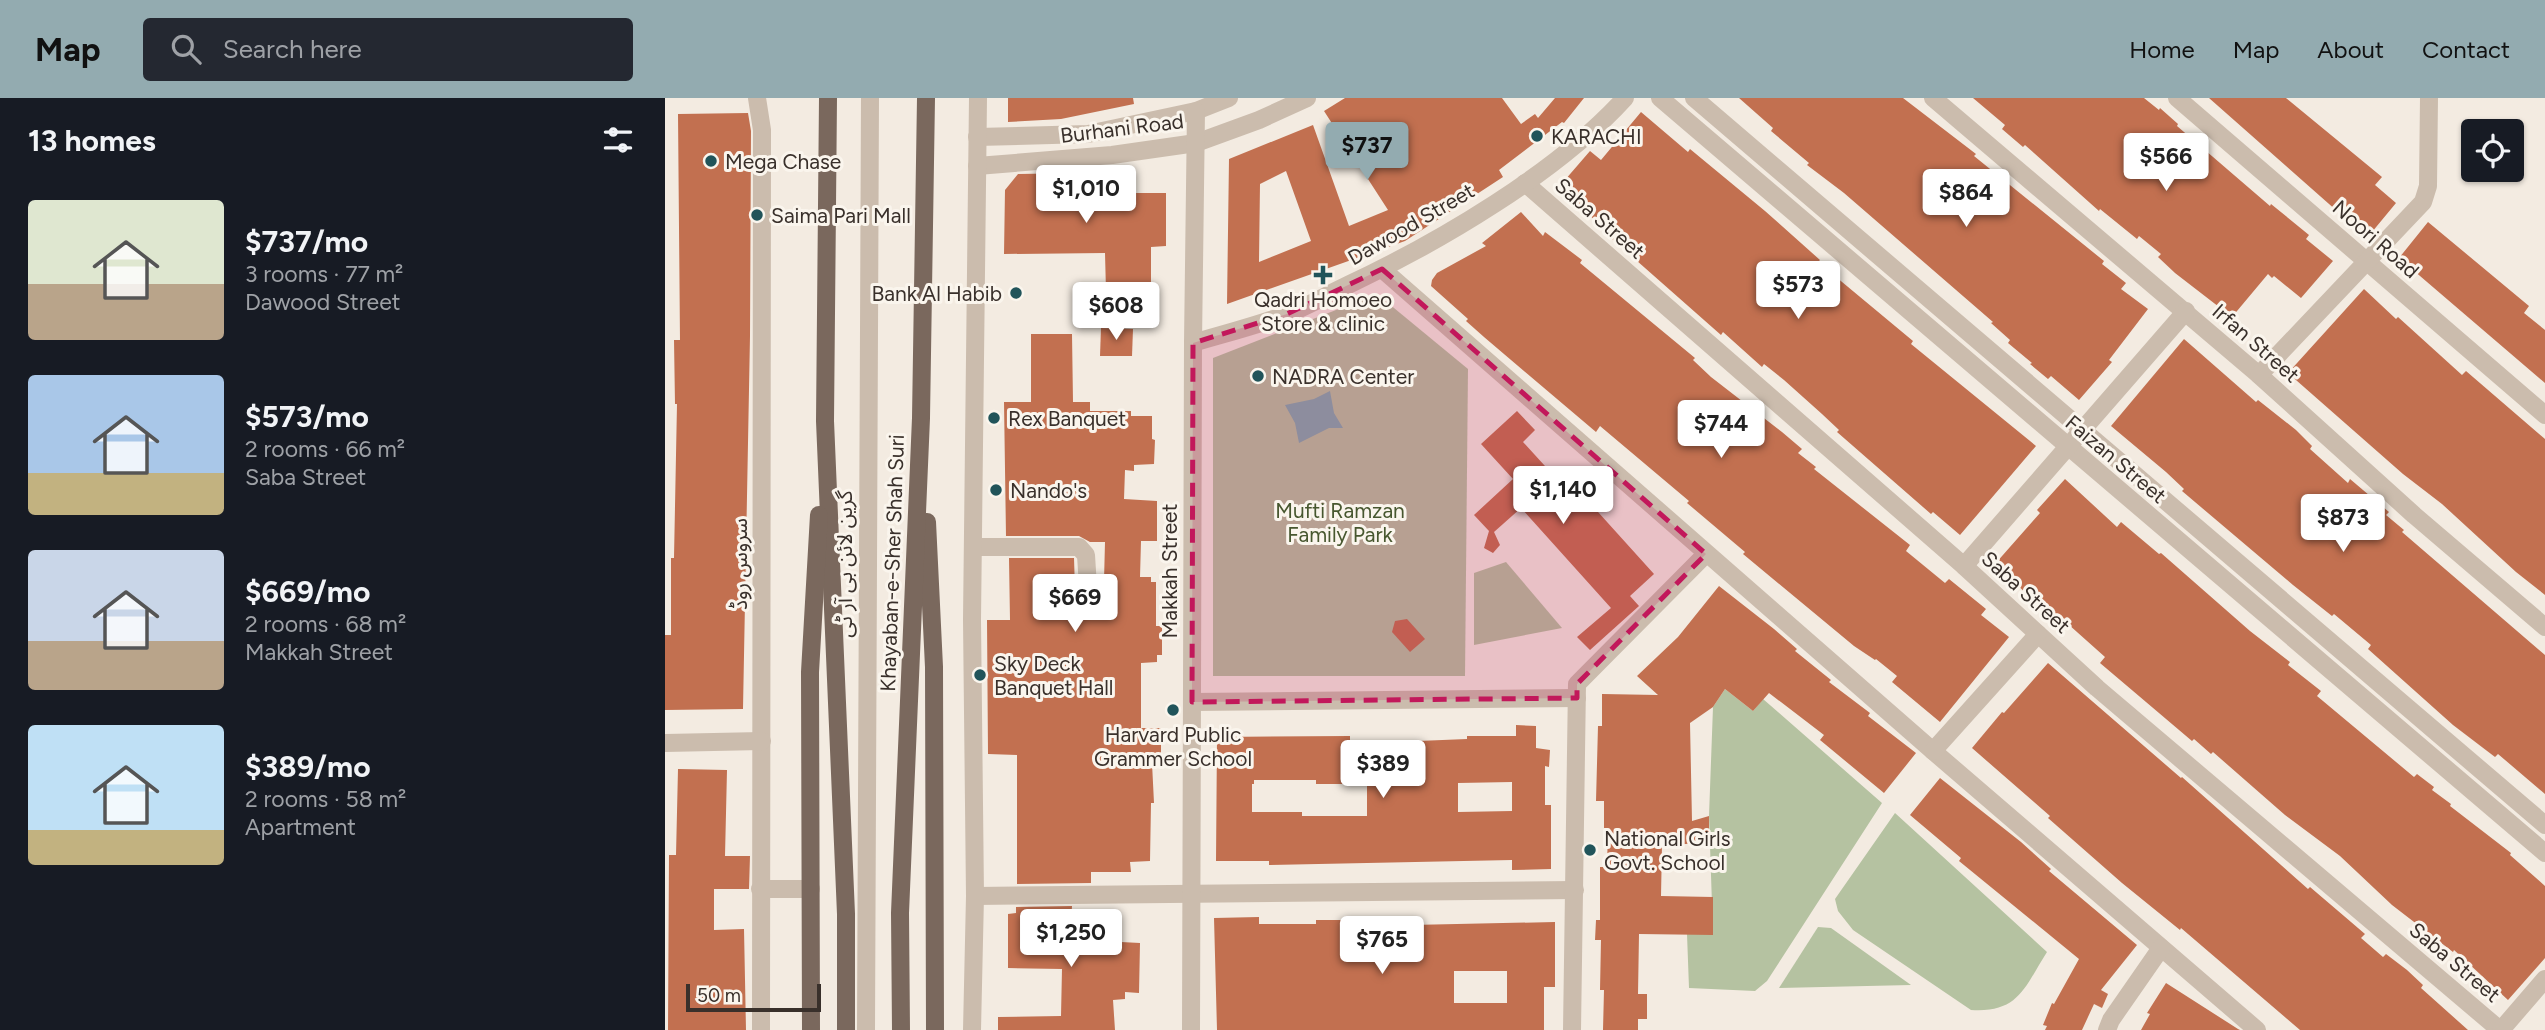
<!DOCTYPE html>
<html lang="en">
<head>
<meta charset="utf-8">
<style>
  :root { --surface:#171b24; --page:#242831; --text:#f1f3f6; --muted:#9ea1a6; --accent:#93abb0 }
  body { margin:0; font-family:Figtree,"Noto Sans Arabic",sans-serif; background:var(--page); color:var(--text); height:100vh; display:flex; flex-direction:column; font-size:26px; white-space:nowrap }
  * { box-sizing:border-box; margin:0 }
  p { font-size:23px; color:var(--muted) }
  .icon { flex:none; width:38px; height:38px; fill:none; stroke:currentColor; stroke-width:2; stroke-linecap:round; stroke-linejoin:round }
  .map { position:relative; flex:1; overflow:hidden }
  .side { display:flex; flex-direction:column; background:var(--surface); width:665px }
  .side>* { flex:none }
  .controls { position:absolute; left:1796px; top:21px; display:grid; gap:14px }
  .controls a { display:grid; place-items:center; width:63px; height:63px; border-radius:7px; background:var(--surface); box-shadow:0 2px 5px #0004; font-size:35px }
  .scale { position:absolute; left:21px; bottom:18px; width:135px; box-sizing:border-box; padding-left:7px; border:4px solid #39302b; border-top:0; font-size:19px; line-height:24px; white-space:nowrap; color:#39302b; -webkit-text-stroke:5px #faf5ed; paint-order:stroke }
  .price { position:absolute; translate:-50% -60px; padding:0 16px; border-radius:7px; background:#fff; color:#222; font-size:23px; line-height:46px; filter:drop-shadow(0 2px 4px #0008) }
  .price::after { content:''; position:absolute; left:50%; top:42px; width:21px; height:16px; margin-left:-10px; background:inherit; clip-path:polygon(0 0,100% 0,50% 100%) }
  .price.current { background:var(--accent); color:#111 }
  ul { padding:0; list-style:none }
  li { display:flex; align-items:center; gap:21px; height:175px; padding:0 28px }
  li span { display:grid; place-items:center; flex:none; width:196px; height:140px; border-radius:7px; color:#555 }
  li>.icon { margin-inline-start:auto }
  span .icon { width:84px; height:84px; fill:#fffc; stroke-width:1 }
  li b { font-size:30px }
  h2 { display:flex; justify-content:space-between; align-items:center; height:84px; padding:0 28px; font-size:30px }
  header { display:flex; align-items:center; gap:42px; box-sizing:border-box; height:98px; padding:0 35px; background:var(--accent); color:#111 }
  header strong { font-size:33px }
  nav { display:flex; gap:38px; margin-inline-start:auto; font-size:24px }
  .search { width:490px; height:63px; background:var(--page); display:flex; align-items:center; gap:18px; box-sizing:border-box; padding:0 24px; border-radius:7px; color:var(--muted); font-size:26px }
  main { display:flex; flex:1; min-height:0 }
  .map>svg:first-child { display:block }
  .green { fill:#b5c2a1 }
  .water { fill:#80abaf }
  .building { fill:#c27050; fill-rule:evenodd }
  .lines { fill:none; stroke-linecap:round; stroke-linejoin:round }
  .minor { stroke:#cbbcad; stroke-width:18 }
  .major { stroke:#7a685d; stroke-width:18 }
  .marked { fill:#c2185b; fill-opacity:0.2; stroke:#c2185b; stroke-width:5; stroke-dasharray:14 9; stroke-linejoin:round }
  .poi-dot { fill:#21545a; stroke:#faf5ed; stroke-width:2.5 }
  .labels { text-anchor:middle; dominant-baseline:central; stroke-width:6; stroke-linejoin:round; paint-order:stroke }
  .street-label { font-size:21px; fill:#39302b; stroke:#faf5ed }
  .poi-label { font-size:21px; fill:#39302b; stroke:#faf5ed; text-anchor:start }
  .park-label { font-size:21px; fill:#47572f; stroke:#faf5ed }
</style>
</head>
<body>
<header>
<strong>Map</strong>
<div class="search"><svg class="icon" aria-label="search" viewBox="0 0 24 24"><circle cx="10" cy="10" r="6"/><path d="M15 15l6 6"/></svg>Search here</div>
<nav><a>Home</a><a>Map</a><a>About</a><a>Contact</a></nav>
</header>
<main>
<section class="side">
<h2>13 homes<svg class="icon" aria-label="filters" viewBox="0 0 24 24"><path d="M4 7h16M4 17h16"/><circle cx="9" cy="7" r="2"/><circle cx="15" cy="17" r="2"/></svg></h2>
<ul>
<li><span style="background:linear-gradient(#dfe7d0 60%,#b9a48a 0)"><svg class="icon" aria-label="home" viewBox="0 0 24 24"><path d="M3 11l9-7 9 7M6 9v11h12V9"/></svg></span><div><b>$737/mo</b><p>3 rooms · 77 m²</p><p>Dawood Street</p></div></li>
<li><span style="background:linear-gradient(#a9c7e8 70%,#c2b280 0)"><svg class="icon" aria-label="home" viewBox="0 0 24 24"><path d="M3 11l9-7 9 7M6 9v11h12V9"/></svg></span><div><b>$573/mo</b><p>2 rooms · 66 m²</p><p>Saba Street</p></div></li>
<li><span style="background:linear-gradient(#c9d6e8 65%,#b9a48a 0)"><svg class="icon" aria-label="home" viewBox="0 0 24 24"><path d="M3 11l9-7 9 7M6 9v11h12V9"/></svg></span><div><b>$669/mo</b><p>2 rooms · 68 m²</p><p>Makkah Street</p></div></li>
<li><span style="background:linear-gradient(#bfe0f5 75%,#c2b280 0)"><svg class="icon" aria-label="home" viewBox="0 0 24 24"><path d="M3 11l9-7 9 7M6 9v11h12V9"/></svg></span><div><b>$389/mo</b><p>2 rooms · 58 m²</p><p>Apartment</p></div></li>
</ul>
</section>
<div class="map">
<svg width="1880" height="932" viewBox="0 0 1880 932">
  <rect width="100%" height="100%" fill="#f3ebe1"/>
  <g class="green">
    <polygon points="712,196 803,271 800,578 548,578 548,260"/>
    <polygon points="841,464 897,530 809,547 809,475"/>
    <polygon points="1060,591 1088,613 1098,601 1217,705 1102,883 1090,893 1024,890 1022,836 1048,836 1044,718 1048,609"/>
    <path d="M1230 715 1382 854C1359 890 1354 915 1306 912L1188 832 1173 813 1170 801Z"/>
    <polygon points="1153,829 1166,830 1246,887 1114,890"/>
  </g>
  <polygon class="water" points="665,293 669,315 678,330 664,330 634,345 630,325 620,307 649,301"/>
  <g class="building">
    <polygon points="343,0 468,0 469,6 396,21 343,24"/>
    <path d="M680 0H837L856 26 870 16 873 20 890 0H919L899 25 897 24 834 72 838 79 740 143 562 206 564 61 648 27 684 128 723 112 659 13ZM621 73 646 143 594 164 595 86Z"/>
    <polygon points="1074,0 1238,0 1311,56 1309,58 1439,163 1437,166 1461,185 1456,191 1483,211 1444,262 1447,264 1414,302 1386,278 1383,281 1365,266 1367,265 1343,245 1345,242 1326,225 1328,224 1179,95 1142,67 1144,65 1106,33 1108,30"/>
    <polygon points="1308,0 1479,0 1494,12 1495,10 1513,26 1512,28 1605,108 1606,106 1644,137 1641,141 1668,163 1636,200 1609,178 1607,180 1603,176 1567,219 1510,175 1493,159 1496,156 1474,138 1472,141 1435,111 1434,113 1360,47 1358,49 1337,31 1340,27"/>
    <polygon points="1544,0 1621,0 1717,79 1710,87 1731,105 1707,134 1685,116 1681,121"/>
    <polygon points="976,14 1023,54 1025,51 1100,113 1155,162 1153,164 1248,243 1246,246 1371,348 1295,437 1268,414 1266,416 1172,334 1174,332 1157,316 1119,282 1099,266 1097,269 1058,234 1056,237 929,125 931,123 893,90 925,53 936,62"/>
    <polygon points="83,15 86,33 85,238 78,611 0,612 0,537 6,537 6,460 9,460 12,306 10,306 9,242 15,242 13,16"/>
    <polygon points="417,75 417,95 501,95 501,148 486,149 486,193 441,193 440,155 339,156 340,92 353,76"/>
    <polygon points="856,114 878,138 880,134 917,162 915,165 1030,260 1028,262 1046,279 1117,334 1137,351 1133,355 1151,369 1149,371 1245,447 1241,453 1280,485 1284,481 1321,511 1316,517 1344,539 1275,624 1227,584 1232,578 1211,561 1210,562 1189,548 1078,456 1080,454 1022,405 1024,403 935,328 931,334 819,239 801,223 803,221 766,188 767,182 772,175 821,148 817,145"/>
    <polygon points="1763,124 1864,208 1859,215 1880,232 1880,285 1734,160"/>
    <polygon points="1699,191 1731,221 1733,219 1797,277 1801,273 1880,341 1880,497 1851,474 1777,406 1738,376 1623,275"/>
    <polygon points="436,230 468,231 467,258 435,258"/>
    <polygon points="366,236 407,236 408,304 425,304 425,313 466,313 466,318 487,318 487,341 490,342 489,366 469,367 469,373 460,372 459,401 492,403 492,443 476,443 475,479 486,479 486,484 491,484 491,528 497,528 497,557 492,557 492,564 476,565 476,630 496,630 496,665 487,665 489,705 486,705 485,763 465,764 466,774 426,774 426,785 352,786 352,657 323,656 322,522 345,522 344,460 409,460 411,522 438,522 440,444 425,444 414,438 341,438 339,304 366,304"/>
    <polygon points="1519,241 1591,304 1593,302 1631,332 1647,348 1645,351 1683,385 1685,381 1724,414 1721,417 1739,432 1737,434 1880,557 1880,696 1833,656 1830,659 1788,627 1703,551 1706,547 1669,516 1667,518 1628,487 1517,393 1519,391 1501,374 1446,328"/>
    <polygon points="852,313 870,332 858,344 890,379 896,373 989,476 965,498 974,508 925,552 912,539 946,510 856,410 829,434 835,447 828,455 819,450 824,433 809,417 848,381 816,346"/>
    <polygon points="1400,381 1452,429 1456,424 1494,456 1496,455 1585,533 1625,564 1623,567 1656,593 1652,598 1749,679 1752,676 1769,689 1767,692 1786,706 1785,708 1846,755 1845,757 1880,788 1880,860 1843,902 1789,852 1788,854 1727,807 1675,758 1620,717 1548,654 1546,656 1529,641 1527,643 1435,565 1440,559 1403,526 1399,531 1330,466 1375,415 1372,412"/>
    <polygon points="1054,488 1109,531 1132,551 1130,553 1166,582 1164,584 1205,615 1203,618 1251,655 1219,695 1155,642 1159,637 1104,595 1088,613 1060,591 1048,609 1025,625 1027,723 1044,718 1044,745 997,747 996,798 1048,799 1048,837 974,836 973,896 982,896 982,921 973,921 973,932 938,932 939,892 935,892 936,842 930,842 931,822 935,822 935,769 942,769 943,730 939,730 939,703 931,703 933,628 937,628 937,596 993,597 972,578 1013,539"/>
    <polygon points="742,521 760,541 745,554 727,534 730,523"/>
    <polygon points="1383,565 1516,680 1517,679 1643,791 1645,789 1686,824 1700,836 1696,840 1718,859 1721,856 1742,872 1758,887 1756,890 1803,932 1635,932 1516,830 1515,832 1457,785 1383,720 1385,718 1307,650 1337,614 1339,615"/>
    <path d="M851 627 871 628V650L885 652 884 669 880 668V707H886V771L847 772V762L604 767V763H551L552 639 685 638V642L753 643 802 641V638H851ZM589 682H651V686H702V718H637V714H587V686H589ZM847 684V713L793 714V685Z"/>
    <polygon points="13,671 62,672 60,758 85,758 84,791 49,791 49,832 79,831 81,932 3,932 4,757 11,757"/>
    <polygon points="1275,680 1356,744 1386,771 1384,773 1472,847 1436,892 1443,896 1437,910 1429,906 1417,932 1380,932 1382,928 1378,927 1387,905 1389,906 1414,861 1294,763 1296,760 1245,717"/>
    <polygon points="407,808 406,824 419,825 418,842 475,845 474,895 460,894 460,901 448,902 450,932 333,932 333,919 396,918 397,871 343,870 343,816 351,815 351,809"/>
    <path d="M594 819V826H651V822H687V835L746 834V827L890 824V889H879V932H552L549 820ZM789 873H842V905H789Z"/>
    <polygon points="1501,885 1573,931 1575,932 1476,932 1485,916 1482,915"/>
  </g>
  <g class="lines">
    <g class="minor">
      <polyline points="92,0 97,32 96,932"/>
      <polyline points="995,0 1880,755"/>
      <polyline points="1029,0 1880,727"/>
      <polyline points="1268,0 1594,277 1749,417 1880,529"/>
      <polyline points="1512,0 1880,317"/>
      <polyline points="312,39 423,36 531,13 564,0"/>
      <polyline points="312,68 447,57 531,45 594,22 642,0"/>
      <polyline points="860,85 1299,468 1432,590 1835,932"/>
      <polyline points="717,171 1268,653 1592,932"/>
      <path d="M528 245C558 236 590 228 620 217 641 209 662 197 683 187 774 144 892 75 960 0"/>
      <polyline points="1594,277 1758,104 1763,88 1764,0"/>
      <polyline points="308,449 414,449 421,457 424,505"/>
      <polyline points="1299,468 1521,213"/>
      <polyline points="527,604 912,600"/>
      <polyline points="0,645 97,643"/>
      <polyline points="1268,653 1373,536"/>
      <polyline points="95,791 146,791"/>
      <polyline points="310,798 910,792"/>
      <polyline points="201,932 205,0"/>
      <polyline points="307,932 310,798 307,522 313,0"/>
      <polyline points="526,932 528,245 531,13"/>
      <polyline points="907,932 912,586 1041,456"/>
      <polyline points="1442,932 1446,922 1496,850"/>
      <polyline points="1836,932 1880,881"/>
    </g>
    <g class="major">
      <polyline points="163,0 160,323 181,816 181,932"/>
      <polyline points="262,424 269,569 270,932"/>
      <polyline points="146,932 145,574 154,417"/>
      <polyline points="236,932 235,815 256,320 261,0"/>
    </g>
  </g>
  <path class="marked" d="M717 171 1041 456 912 586V600L527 604 528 245 622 216Z"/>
  <g class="poi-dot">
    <circle cx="872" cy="38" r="7"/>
    <circle cx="46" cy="63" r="7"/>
    <circle cx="92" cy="117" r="7"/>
    <path d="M654.5 166.5h7v7h7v7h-7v7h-7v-7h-7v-7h7z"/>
    <circle cx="351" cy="195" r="7"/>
    <circle cx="593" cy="278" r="7"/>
    <circle cx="329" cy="320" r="7"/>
    <circle cx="331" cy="392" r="7"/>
    <circle cx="315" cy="577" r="7"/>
    <circle cx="508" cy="612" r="7"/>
    <circle cx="925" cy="752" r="7"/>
  </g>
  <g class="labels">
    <g class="street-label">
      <text transform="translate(457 30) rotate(-7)">Burhani Road</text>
      <text transform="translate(935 120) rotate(41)">Saba Street</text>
      <text transform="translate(746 126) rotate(-30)">Dawood Street</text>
      <text transform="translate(1711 141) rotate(41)">Noori Road</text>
      <text transform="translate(1591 245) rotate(41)">Irfan Street</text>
      <text transform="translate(1451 361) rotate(40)">Faizan Street</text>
      <text transform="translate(227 465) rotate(-88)">Khayaban-e-Sher Shah Suri</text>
      <text transform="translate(74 466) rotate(-90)">سروس روڈ</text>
      <text transform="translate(179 466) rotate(-90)">گرین لائن بی آر ٹی</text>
      <text transform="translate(504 473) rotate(-90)">Makkah Street</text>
      <text transform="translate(1361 494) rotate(42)">Saba Street</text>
      <text transform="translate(1790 864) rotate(40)">Saba Street</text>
    </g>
    <g class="poi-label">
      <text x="886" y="38">KARACHI</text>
      <text x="60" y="63">Mega Chase</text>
      <text x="106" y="117">Saima Pari Mall</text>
      <text x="337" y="195" text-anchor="end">Bank Al Habib</text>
      <text x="658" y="201" text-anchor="middle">Qadri Homoeo<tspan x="658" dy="24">Store &amp; clinic</tspan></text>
      <text x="607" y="278">NADRA Center</text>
      <text x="343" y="320">Rex Banquet</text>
      <text x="345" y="392">Nando's</text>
      <text x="329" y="565">Sky Deck<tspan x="329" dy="24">Banquet Hall</tspan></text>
      <text x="508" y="636" text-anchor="middle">Harvard Public<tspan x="508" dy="24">Grammer School</tspan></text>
      <text x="939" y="740">National Girls<tspan x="939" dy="24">Govt. School</tspan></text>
    </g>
    <g class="park-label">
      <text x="675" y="412">Mufti Ramzan<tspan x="675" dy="24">Family Park</tspan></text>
    </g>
  </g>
</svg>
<div class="controls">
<a><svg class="icon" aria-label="locate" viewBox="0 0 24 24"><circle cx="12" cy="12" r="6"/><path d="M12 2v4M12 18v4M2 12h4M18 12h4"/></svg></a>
</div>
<div class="scale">50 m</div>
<b class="price current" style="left:702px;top:84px">$737</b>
<b class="price" style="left:1501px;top:95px">$566</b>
<b class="price" style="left:421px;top:127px">$1,010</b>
<b class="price" style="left:1301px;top:131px">$864</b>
<b class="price" style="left:1133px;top:223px">$573</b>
<b class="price" style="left:451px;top:244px">$608</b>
<b class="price" style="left:1056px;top:362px">$744</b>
<b class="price" style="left:898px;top:428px">$1,140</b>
<b class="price" style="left:1678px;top:456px">$873</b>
<b class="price" style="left:410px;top:536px">$669</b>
<b class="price" style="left:718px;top:702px">$389</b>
<b class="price" style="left:406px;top:871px">$1,250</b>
<b class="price" style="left:717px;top:878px">$765</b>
</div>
</main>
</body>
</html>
